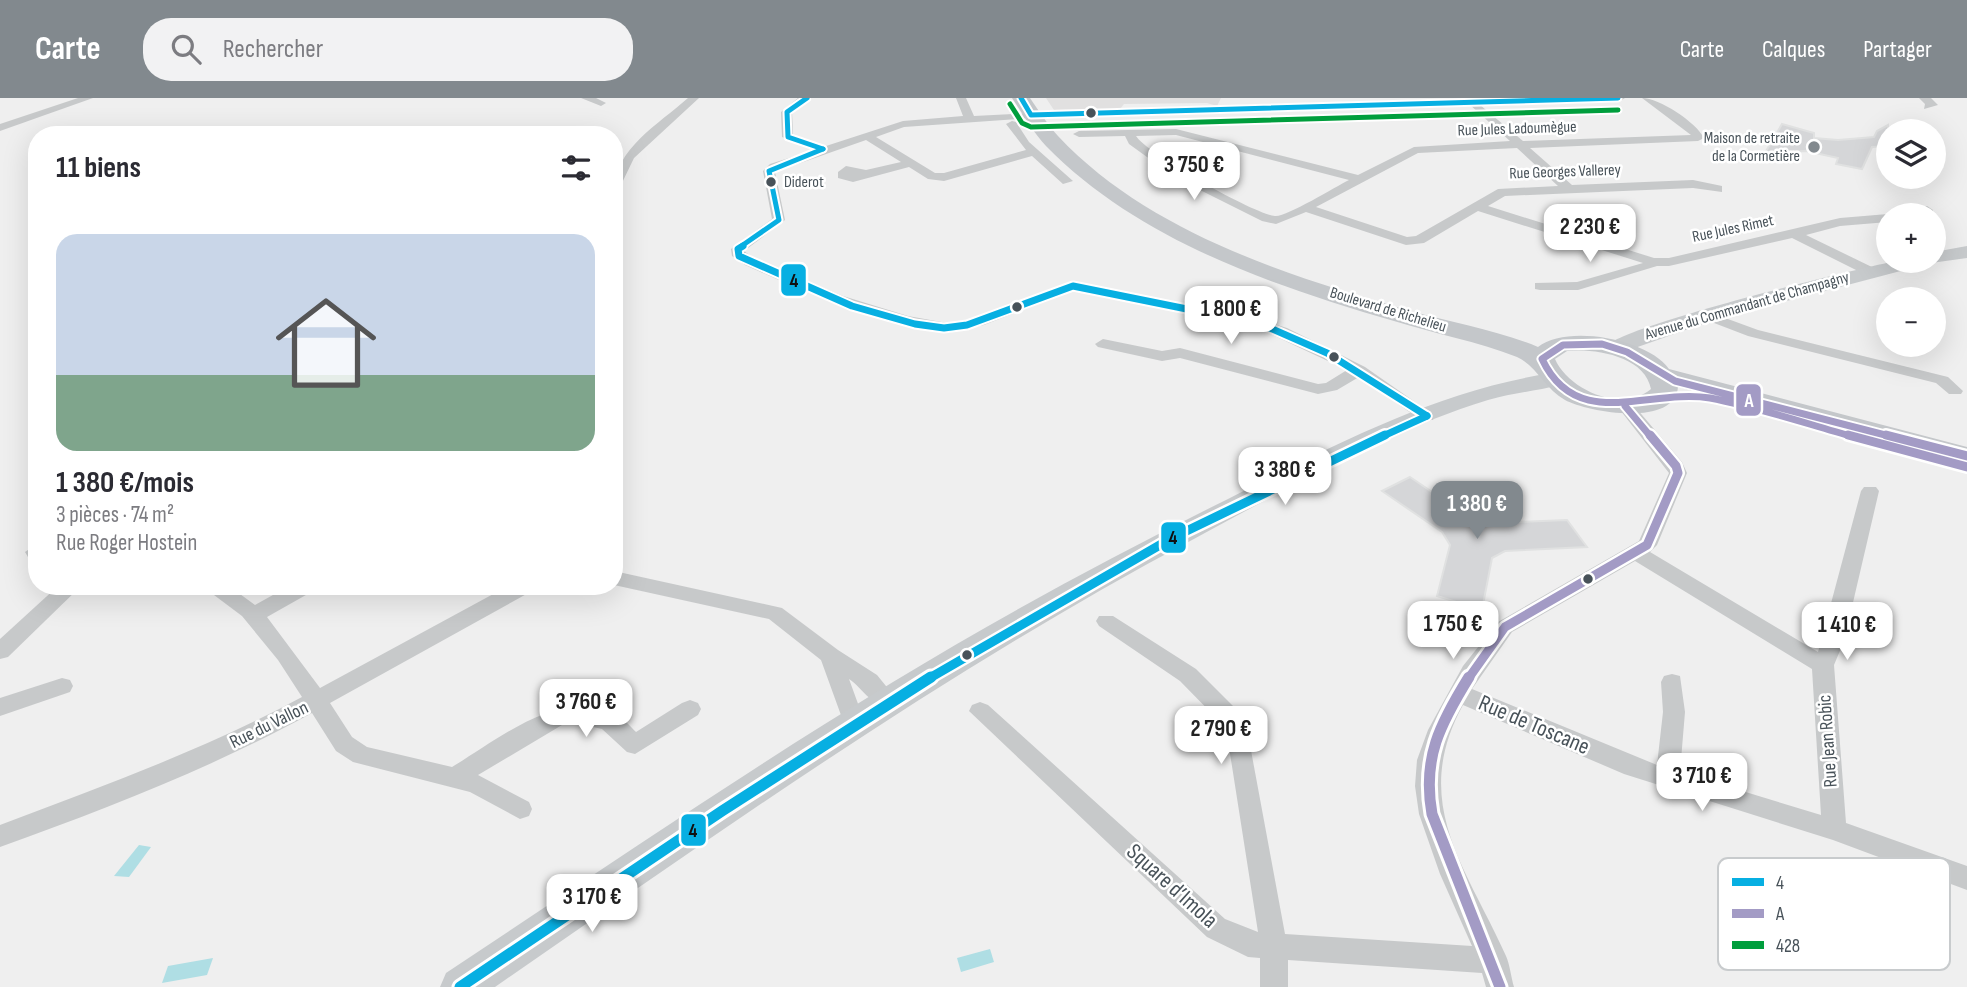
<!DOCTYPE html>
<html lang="fr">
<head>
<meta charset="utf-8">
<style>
  :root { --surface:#fff; --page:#f2f2f3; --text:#2b2b33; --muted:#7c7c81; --line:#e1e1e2; --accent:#82898e }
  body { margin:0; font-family:"Sofia Sans Condensed",sans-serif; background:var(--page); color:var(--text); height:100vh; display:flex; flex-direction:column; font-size:26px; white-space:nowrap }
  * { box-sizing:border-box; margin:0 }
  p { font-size:23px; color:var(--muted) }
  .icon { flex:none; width:38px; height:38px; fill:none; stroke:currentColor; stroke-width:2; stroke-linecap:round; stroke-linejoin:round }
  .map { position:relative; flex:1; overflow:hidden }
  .details { position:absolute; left:28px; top:28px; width:595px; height:469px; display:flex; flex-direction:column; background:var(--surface); border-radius:28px; box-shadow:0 7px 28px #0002 }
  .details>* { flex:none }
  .tools { position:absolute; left:1876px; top:21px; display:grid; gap:14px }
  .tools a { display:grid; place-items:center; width:70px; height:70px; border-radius:50%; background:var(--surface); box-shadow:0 7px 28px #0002; font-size:35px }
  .price { position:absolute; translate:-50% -60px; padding:0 16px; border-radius:14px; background:#fff; color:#222; font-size:23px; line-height:46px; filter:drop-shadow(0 2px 4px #0008) }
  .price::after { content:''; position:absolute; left:50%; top:42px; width:21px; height:16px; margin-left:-10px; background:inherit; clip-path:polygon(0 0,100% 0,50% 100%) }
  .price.selected { background:var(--accent); color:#fff }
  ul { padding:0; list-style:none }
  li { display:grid; align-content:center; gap:14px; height:371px; padding:0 28px }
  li+li { border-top:2px solid var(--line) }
  li span { display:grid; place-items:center; height:217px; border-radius:21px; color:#555 }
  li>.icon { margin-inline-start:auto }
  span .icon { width:126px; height:126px; fill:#fffc; stroke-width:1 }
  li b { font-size:30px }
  h2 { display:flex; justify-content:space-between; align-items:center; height:84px; padding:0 28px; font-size:30px }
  header { display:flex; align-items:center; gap:42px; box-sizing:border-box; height:98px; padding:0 35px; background:var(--accent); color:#fff }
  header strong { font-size:33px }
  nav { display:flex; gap:38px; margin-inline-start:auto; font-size:24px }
  .search { width:490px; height:63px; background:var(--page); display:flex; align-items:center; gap:18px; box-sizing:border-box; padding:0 24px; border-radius:28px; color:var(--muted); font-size:26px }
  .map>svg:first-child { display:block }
  .education { fill:#e1e0e0 }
  .water { fill:#afdee4 }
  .building { fill:#d5d6d8; stroke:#e0e1e1; stroke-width:2 }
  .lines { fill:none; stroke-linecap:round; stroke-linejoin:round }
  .minor { fill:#c7c9ca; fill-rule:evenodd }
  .tertiary { fill:#c7c9ca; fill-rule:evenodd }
  .secondary { fill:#c7cacc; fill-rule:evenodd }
  .primary { fill:#c4c7ca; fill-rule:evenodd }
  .bus-1-far3-casing { stroke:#fff; stroke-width:9 }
  .bus-1-far2-casing { stroke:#fff; stroke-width:11 }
  .bus-1-far1-casing { stroke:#fff; stroke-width:14 }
  .bus-1-casing { stroke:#fff; stroke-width:17 }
  .bus-2-far2-casing { stroke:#fff; stroke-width:11 }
  .bus-2-far1-casing { stroke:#fff; stroke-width:14 }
  .bus-2-casing { stroke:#fff; stroke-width:17 }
  .bus-3-casing { stroke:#fff; stroke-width:9 }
  .bus-1-far3 { stroke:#07afe2; stroke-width:5 }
  .bus-1-far2 { stroke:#07afe2; stroke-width:7 }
  .bus-1-far1 { stroke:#07afe2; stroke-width:9 }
  .bus-1 { stroke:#07afe2; stroke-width:11 }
  .bus-2-far2 { stroke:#a39bc5; stroke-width:7 }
  .bus-2-far1 { stroke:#a39bc5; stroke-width:9 }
  .bus-2 { stroke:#a39bc5; stroke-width:11 }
  .bus-3 { stroke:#009e3d; stroke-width:5 }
  .bus-dot { fill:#485259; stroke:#fff; stroke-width:2.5 }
  .poi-dot { fill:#82898e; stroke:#fff; stroke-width:2.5 }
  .labels { text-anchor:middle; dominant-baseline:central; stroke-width:5; stroke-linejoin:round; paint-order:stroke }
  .far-street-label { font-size:16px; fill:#485259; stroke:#fff }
  .far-poi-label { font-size:16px; fill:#485259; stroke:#fff; text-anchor:end }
  .far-bus-label { font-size:16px; fill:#485259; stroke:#fff; text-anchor:start }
  .street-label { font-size:19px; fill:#485259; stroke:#fff }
  .near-street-label { font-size:23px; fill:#485259; stroke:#fff }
  .key { fill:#fff; stroke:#c8cbcd; stroke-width:2 }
  .key-label { font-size:19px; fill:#485259 }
  .line-badge { stroke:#fff; stroke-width:2.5 }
  .badge-label { font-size:19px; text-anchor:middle; font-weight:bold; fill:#fff }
  .pale-badge-label { font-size:19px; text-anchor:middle; font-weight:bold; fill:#111 }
</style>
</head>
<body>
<header>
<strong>Carte</strong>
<div class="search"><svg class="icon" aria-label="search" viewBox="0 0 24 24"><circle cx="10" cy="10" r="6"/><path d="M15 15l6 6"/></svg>Rechercher</div>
<nav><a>Carte</a><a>Calques</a><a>Partager</a></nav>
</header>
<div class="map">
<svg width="1967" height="889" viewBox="0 0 1967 889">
  <rect width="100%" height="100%" fill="#efefef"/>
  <polygon class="education" points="1046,0 1221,0 1217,8 1207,5 1124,6 1120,11 1054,12"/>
  <g class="water">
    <polygon points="139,747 151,749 129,779 114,778"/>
    <polygon points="990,851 994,864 961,874 957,860"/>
    <polygon points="213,860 207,877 162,885 168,868"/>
  </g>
  <g class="building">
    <polygon points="1782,26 1814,35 1814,40 1838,42 1874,39 1877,33 1888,27 1888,48 1872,49 1862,71 1836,66 1838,60 1806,53 1765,55"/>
    <polygon points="1410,379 1469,419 1489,425 1567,422 1587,449 1505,453 1492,460 1482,512 1437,498 1450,447 1442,434 1382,393"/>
  </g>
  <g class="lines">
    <g class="minor">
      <polygon points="78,0 93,0 0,33 0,26"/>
      <polygon points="581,0 596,0 606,5 601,8"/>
      <path d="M688 0H699L634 60 620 89 614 93C614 51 659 26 688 0Z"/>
      <polygon points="798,0 812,0 792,14 793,37 826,48 903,23 963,18 956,0 966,0 974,18 1035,15 1035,19 1031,20 904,29 876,39 935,75 944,75 1026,52 1006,26 1012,23 1016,24 1029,44 1073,83 1063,86 1032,58 944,83 928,81 909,69 853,84 838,80 838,74 846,68 866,72 901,64 866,42 775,74 785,122 744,153 755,161 843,198 908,218 947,225 974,221 1073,184 1261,222 1287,230 1365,269 1435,318 1433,322 1421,322 1359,279 1337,292 1318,296 1180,260 1162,263 1098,249 1095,246 1103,241 1162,253 1180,250 1318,286 1326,285 1347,272 1258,230 1073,192 984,227 947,235 930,232 867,215 799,191 745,167 732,158 731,151 772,121 763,73 770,66 814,52 782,39 781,14"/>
      <path d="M1642 0C1659 0 1696 24 1704 40L1698 43 1530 50 1572 87 1693 82 1722 88V94L1693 90 1505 98 1488 108 1654 160H1669L1840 120 1888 116 1892 117H1888V124L1840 128 1806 137 1876 171V177H1866L1792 140 1669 168H1657L1578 192H1540L1535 191V185L1577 184 1643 165 1478 113 1424 145 1406 147 1306 114 1276 126 1262 123 1176 80 1129 46 1125 38 1079 39 1073 36 1079 33 1176 31 1358 77 1414 49 1510 43 1469 6V2L1473 1 1523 43 1691 37ZM1176 37 1349 82C1335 89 1288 118 1276 118 1257 118 1146 55 1136 38ZM1517 50 1558 88 1498 91 1416 138 1407 139 1316 109 1418 55Z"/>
      <polygon points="1919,0 1931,0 1938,7 1924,11 1925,6"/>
      <polygon points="1927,108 1933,112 1932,115 1905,117"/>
      <polygon points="1706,213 1758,232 1948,279 1963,293 1961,296 1949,296 1936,285 1748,238 1701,220 1701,214"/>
      <path d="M1625 303 1631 304 1682 364 1687 375 1657 447 1650 454 1818 554 1861 393 1864 389H1876L1879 393 1844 543 1834 567 1846 725 1967 768V792L1833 742 1624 676 1463 607C1409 705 1467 770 1506 858 1510 867 1511 879 1514 889H1486L1482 875 1288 862V889H1260V860L1248 859 1207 839 969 613 972 607 980 604 988 607 1225 821 1258 834 1226 630 1180 583 1099 528 1096 523 1099 518H1113L1196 571 1245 620 1285 836 1472 848 1440 776 1419 716 1415 688 1417 662 1428 632 1463 568 1498 524 1639 443 1669 375 1617 308ZM1635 463 1812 571 1821 717 1680 674 1685 614 1680 578 1672 576 1664 578 1661 584 1663 614 1657 667 1472 591 1512 534Z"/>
      <polygon points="35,447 37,447 37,461 28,459 25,454"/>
      <path d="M614 473 782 510 838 552 877 577 899 604 896 610C877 616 864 591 849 581L865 625 862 631 854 634 846 631 821 562 769 521 614 487Z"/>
      <polygon points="58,488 81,488 8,559 0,561 0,541"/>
      <path d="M202 488H229L255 507 289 488H316L313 493 267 519 320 590 508 488H535L532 493 330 605 352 639 367 649 452 669C497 642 561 588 616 616 623 620 630 628 636 634L682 605 690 602 698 605 701 611 698 617 635 656 627 654 602 631 580 626 562 627 478 677 529 704 532 711 529 718 520 721 470 694 353 664 336 653 312 615C214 669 106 711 0 749V727C103 688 206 651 302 599L278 562 242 518Z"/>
      <polygon points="62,580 70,582 73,588 70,594 0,618 0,600"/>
    </g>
    <polygon class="tertiary" points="1478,0 1625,0 1618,4 1031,21 1024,17 1031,13"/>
    <g class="secondary">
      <path d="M1967 148V160L1931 165 1714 222 1615 257 1604 250C1619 228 1856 171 1896 163 1908 161 1922 163 1934 163V154Z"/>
      <path d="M1552 275 1560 277 1564 282 1560 287C1536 293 1512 295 1488 302 1384 334 1287 391 1192 442 947 572 722 732 495 889H440L446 875C594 777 741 676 893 584 1002 518 1114 457 1228 401 1332 348 1435 293 1552 275Z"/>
    </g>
    <path class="primary" d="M1012 0H1030C1039 13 1048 27 1058 38 1148 134 1288 178 1411 213 1453 225 1497 232 1538 249 1567 226 1648 241 1669 271L1967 349V367L1678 289C1675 330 1587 314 1565 302 1544 290 1537 268 1517 259 1477 243 1435 236 1394 223 1271 187 1138 142 1046 48 1033 34 1023 16 1012 0ZM1567 253C1595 250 1645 258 1651 291 1623 315 1569 293 1555 261Z"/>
    <g class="bus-1-far3-casing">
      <g id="bus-1-far3">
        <polyline points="807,0 787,14 788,39 823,51"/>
        <polyline points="1021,0 1031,17 1618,0"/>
        <polyline points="740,149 779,122 769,73 823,51"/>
      </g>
    </g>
    <g class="bus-1-far2-casing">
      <g id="bus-1-far2">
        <polyline points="743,148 738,151 739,158 852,208 915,226 944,230 967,227 1073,188 1261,226 1327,255 1427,318"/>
        <polyline points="1381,339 1427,318"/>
      </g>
    </g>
    <g class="bus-1-far1-casing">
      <polyline id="bus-1-far1" points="928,581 1172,440 1385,337"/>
    </g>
    <g class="bus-1-casing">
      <polyline id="bus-1" points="460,889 722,713 931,579"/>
    </g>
    <g class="bus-2-far2-casing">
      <g id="bus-2-far2">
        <polyline points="1625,308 1651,339"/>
        <path d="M1854 339C1807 326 1758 309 1710 300 1649 290 1577 335 1542 261L1563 247 1602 246 1627 254 1675 283 1893 339"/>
      </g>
    </g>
    <g class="bus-2-far1-casing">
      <g id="bus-2-far1">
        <polyline points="1848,337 1967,369"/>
        <polyline points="1886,337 1967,358"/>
        <polyline points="1468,581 1505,529 1647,447 1678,375 1676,368 1650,337"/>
      </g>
    </g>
    <g class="bus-2-casing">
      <path id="bus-2" d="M1469 579C1440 626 1422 660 1432 716L1500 889"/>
    </g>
    <g class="bus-3-casing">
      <polyline id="bus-3" points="1010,6 1022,25 1031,29 1618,12"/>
    </g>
    <use href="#bus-1-far3" class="bus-1-far3"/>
    <use href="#bus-1-far2" class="bus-1-far2"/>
    <use href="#bus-1-far1" class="bus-1-far1"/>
    <use href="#bus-1" class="bus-1"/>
    <use href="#bus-2-far2" class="bus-2-far2"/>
    <use href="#bus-2-far1" class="bus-2-far1"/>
    <use href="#bus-2" class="bus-2"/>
    <use href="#bus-3" class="bus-3"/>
  </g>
  <g class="bus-dot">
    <circle cx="1091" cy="15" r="6"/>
    <circle cx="771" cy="84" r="6"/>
    <circle cx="1017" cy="209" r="6"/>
    <circle cx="1334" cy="259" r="6"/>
    <circle cx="1588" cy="481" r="6"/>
    <circle cx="967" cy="557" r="6"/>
  </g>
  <circle class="poi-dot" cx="1814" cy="49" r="7"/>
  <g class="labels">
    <g class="far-street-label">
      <text transform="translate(1517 31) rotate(-2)">Rue Jules Ladoumègue</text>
      <text transform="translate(1565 74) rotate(-2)">Rue Georges Vallerey</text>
      <text transform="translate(1733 131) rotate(-12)">Rue Jules Rimet</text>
      <text transform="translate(1747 208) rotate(-16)">Avenue du Commandant de Champagny</text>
      <text transform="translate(1388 212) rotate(17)">Boulevard de Richelieu</text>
    </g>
    <g class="far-poi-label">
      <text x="1800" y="40">Maison de retraite<tspan x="1800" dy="18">de la Cormetière</tspan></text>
    </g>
    <g class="far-bus-label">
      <text x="784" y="84">Diderot</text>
    </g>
    <g class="street-label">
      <text transform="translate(269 627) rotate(-26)">Rue du Vallon</text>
      <text transform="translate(1828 643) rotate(-94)">Rue Jean Robic</text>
    </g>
    <g class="near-street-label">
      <text transform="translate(1534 627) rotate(23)">Rue de Toscane</text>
      <text transform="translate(1172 788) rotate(42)">Square d’Imola</text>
    </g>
  </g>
  <rect x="1718" y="760" width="232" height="112" rx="10" class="key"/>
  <rect x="1732" y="780" width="32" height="8" fill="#07afe2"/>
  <rect x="1732" y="811" width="32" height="9" fill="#a39bc5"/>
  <rect x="1732" y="843" width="32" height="8" fill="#009e3d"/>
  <g class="key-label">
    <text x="1776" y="791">4</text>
    <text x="1776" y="822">A</text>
    <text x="1776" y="854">428</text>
  </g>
  <g class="line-badge">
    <rect x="780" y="165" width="27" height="34" rx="7" fill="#07afe2"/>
    <rect x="1735" y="285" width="27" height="34" rx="7" fill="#a39bc5"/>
    <rect x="1160" y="423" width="27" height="33" rx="7" fill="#07afe2"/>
    <rect x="680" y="715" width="27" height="34" rx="7" fill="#07afe2"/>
  </g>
  <g class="badge-label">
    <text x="1749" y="309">A</text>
  </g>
  <g class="pale-badge-label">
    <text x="794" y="189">4</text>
    <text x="1173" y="446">4</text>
    <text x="693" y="739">4</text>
  </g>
</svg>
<div class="tools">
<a><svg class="icon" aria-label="layers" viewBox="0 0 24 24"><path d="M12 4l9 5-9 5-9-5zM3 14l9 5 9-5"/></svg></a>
<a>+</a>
<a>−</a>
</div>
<b class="price" style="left:1194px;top:104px">3 750 €</b>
<b class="price" style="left:1590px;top:166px">2 230 €</b>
<b class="price" style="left:1231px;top:248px">1 800 €</b>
<b class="price" style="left:1285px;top:409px">3 380 €</b>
<b class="price selected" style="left:1477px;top:443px">1 380 €</b>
<b class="price" style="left:1453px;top:563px">1 750 €</b>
<b class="price" style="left:1847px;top:564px">1 410 €</b>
<b class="price" style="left:586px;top:641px">3 760 €</b>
<b class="price" style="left:1221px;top:668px">2 790 €</b>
<b class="price" style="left:1702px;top:715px">3 710 €</b>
<b class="price" style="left:592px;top:836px">3 170 €</b>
<section class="details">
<h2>11 biens<svg class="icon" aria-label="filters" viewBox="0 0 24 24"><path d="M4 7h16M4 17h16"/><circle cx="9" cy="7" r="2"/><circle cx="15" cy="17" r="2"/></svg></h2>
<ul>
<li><span style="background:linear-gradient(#c9d6e8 65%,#7fa58c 0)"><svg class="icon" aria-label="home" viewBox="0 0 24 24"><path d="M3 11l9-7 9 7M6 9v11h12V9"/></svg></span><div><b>1 380 €/mois</b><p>3 pièces · 74 m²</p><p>Rue Roger Hostein</p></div></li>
</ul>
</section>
</div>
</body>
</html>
